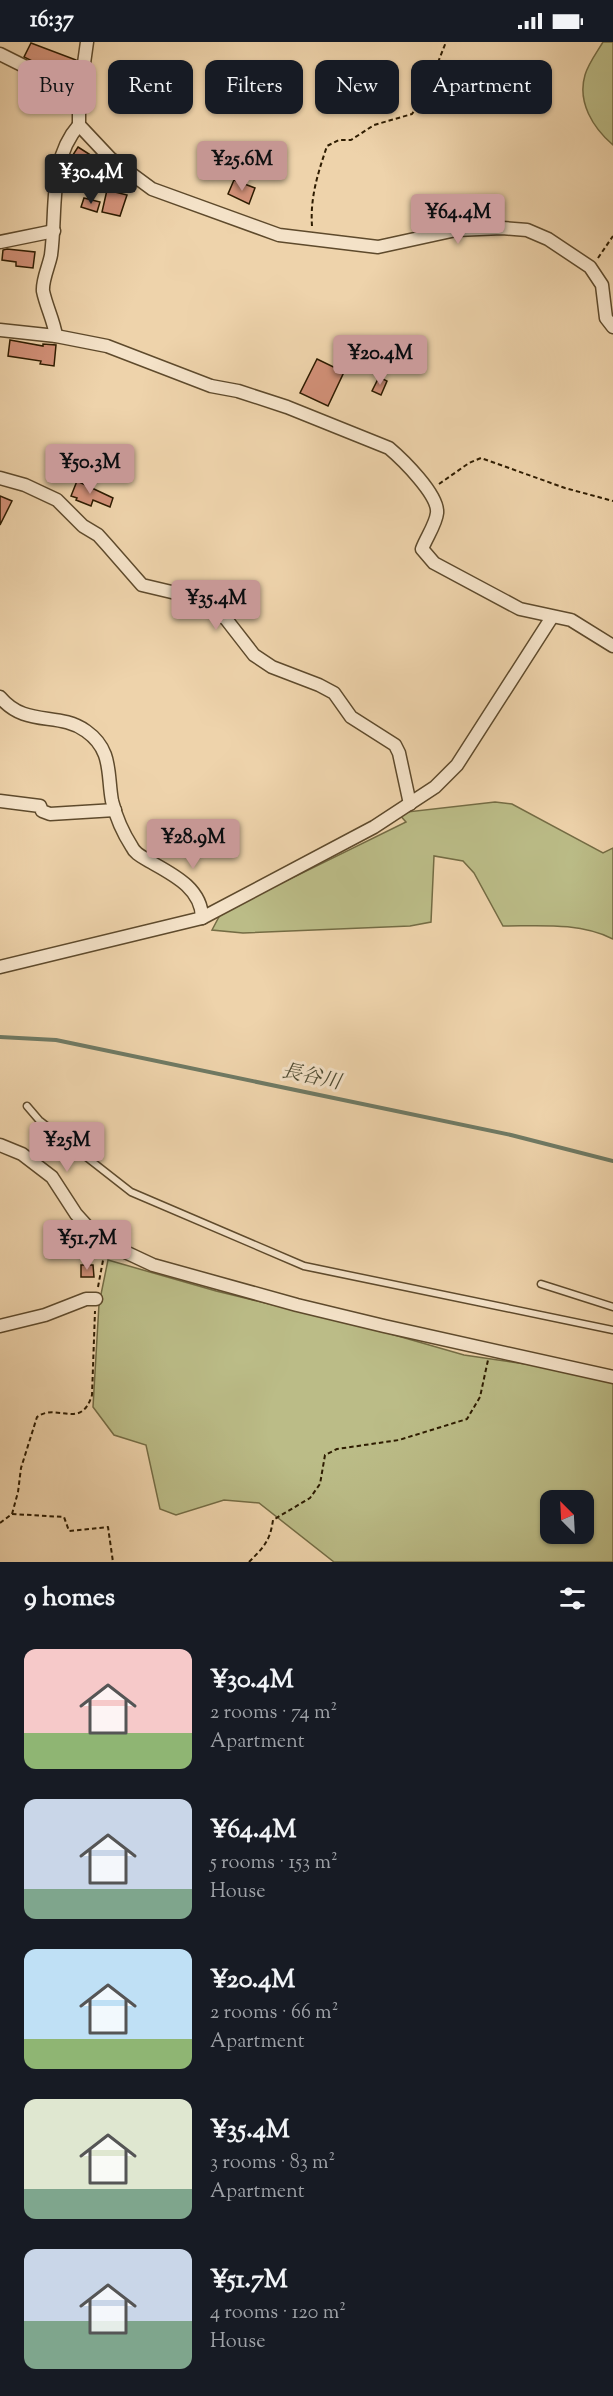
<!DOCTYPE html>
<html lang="en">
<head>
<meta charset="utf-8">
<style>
  :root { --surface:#171b24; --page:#242831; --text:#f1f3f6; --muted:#9ea1a6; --accent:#c59692 }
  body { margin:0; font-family:"Sorts Mill Goudy","Noto Serif JP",serif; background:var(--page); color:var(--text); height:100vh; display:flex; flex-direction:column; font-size:22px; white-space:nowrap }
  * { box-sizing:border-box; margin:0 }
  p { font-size:20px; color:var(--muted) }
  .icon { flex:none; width:33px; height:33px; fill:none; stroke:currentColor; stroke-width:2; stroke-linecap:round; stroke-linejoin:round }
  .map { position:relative; height:1520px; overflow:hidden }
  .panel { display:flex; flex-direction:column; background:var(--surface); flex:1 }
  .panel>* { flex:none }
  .top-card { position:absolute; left:18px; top:18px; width:578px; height:54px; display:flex; gap:12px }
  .needle { width:39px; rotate:336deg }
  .controls { position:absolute; left:540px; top:1448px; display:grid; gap:12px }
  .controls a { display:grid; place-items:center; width:54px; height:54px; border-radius:12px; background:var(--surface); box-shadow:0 2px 4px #0004; font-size:30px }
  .price { position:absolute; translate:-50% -51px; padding:0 14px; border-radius:6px; background:var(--accent); color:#111; font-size:20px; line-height:39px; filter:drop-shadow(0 2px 3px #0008) }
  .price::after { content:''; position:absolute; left:50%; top:36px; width:18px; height:14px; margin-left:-9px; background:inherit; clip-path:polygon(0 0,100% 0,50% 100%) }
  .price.on { background:#222; color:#fff }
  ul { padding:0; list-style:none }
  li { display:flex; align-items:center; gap:18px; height:150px; padding:0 24px }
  li span { display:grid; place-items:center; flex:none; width:168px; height:120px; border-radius:12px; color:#555 }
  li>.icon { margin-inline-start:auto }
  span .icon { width:72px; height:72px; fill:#fffc; stroke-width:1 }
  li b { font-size:26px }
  h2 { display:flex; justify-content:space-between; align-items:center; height:72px; padding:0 24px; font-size:26px }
  .tag { padding:0 21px; border-radius:12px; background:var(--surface); box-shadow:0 2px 4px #0004; font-size:21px; line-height:54px }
  .tag.on { background:var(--accent); color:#111 }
  .status { display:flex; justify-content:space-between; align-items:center; height:42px; padding:0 30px; background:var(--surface); direction:ltr }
  .status svg { height:16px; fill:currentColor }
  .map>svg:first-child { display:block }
  .green { fill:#bbbc87; stroke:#746c44; stroke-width:1.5; fill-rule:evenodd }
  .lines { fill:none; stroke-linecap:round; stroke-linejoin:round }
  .stream { stroke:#6f7a64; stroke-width:4 }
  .building { fill:#d39179; stroke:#2e1c01; stroke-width:1.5 }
  .service-casing { stroke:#5e4a2c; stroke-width:9 }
  .minor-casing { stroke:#5e4a2c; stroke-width:15 }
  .path { stroke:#2e1c01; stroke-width:2; stroke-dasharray:4.5 3; stroke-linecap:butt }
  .service { stroke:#f4e2c8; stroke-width:6 }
  .minor { stroke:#f4e2c8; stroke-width:12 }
  .labels { text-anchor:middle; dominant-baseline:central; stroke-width:6; stroke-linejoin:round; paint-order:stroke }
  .water-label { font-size:20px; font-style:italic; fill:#4e4b33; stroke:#f4e2c8 }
</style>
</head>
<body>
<div class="status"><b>16:37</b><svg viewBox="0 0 49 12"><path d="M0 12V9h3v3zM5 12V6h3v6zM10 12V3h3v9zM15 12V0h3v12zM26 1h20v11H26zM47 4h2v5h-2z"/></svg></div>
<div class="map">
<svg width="613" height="1520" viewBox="0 0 613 1520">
  <rect width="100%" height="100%" fill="#eed3ab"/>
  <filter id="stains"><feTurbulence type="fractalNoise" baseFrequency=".00333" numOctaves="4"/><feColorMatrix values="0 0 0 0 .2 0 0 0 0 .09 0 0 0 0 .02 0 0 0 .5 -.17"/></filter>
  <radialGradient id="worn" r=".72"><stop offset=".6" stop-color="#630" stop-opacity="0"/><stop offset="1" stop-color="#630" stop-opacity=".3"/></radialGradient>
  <g class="green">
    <path d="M603 0H613V103C593 86 577 60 585 33 588 22 597 10 603 0Z"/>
    <path d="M495 760 512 762 603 811 613 806V897C579 880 539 884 503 884L474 831 463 819 434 814 431 880 410 884 243 891 212 888 221 871 406 780 398 771Z"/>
    <path d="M108 1218 216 1249 377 1288 464 1313 539 1324 613 1339V1520H334L259 1461 224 1458 176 1473 160 1467 146 1403 114 1393 93 1365 99 1262ZM550 1458H584V1491H550Z"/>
  </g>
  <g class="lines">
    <polyline class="stream" points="0,995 56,998 511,1093 613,1119"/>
  </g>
  <g class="building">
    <polygon points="31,1 76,18 73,34 43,22 42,24 24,15"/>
    <polygon points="78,105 103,121 94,136 75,125 78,120 71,116"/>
    <polygon points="234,138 255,146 249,162 228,152"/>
    <polygon points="107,148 127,153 120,174 102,170"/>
    <polygon points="84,156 100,160 97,170 81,165"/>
    <polygon points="7,207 35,210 33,226 16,224 16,220 2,218 3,208"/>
    <polygon points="10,298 43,304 43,302 56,303 54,324 40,322 41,319 8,314"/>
    <polygon points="317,317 344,330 328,364 300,351"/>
    <polygon points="379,335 387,339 381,353 372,349"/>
    <polygon points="77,439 113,456 110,465 93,458 91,464 76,458 77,456 71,454"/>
    <polygon points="0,454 12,459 0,483"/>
    <polygon points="81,1223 93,1223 94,1235 81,1235"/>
  </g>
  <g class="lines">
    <g class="service-casing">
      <g id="service">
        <polyline points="27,1064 39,1078 131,1150 304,1224 613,1288"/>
        <polyline points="541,1242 613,1265"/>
      </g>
    </g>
    <g class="minor-casing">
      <g id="minor">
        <polyline points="87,0 79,57 79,83 110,116 152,147 279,193 378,205 456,188 502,186 527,188 548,197 590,225 602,243 606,276 613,285"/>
        <polyline points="0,12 66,45 79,57"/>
        <polyline points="0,200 54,189"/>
        <path d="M0 288 56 294 107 304 211 344 238 349 287 365 389 406C402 417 439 453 437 471 436 482 426 496 422 507L434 521 520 567 571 578 613 604"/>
        <path d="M56 294C54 279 46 264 43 249 42 238 49 224 51 213 57 169 48 118 79 83"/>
        <polyline points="0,436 25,443 57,458 83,484 98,493 107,503 142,543 180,552 220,573 226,577 254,613 272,625 319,643 334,651 351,675 395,703 399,711 410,762"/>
        <path d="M0 655C26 686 58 669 86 689 113 708 107 732 112 759 116 775 123 791 132 805 135 812 143 815 149 819 172 832 202 846 202 876L0 925"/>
        <polyline points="0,759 40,764 42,769 50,772 115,768"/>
        <polyline points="202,876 374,785 435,745 457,723 552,575"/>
        <polyline points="0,1103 22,1112 52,1135 76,1172 95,1193 106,1201 153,1223 297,1263 384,1284 613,1335"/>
        <polyline points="0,1284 45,1273 86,1257 96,1257"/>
      </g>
    </g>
    <g class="path">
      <path d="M312 184C310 155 318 131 327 104L339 98H351L374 83 412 72 426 51 446 0"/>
      <polyline points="598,216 613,194"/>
      <polyline points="439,442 469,421 481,416 565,446 613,459"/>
      <polyline points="98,1245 104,1213"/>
      <polyline points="12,1472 64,1475 69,1489 108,1485 113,1520"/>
      <path d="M0 1481 12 1472 18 1450 21 1426 37 1375C57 1360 81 1389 92 1353L95 1269"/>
      <path d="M249 1520C264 1505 270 1499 273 1478L310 1456 320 1442 325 1413 337 1407 399 1398 467 1377 480 1355 488 1318"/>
    </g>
    <use href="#service" class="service"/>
    <use href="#minor" class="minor"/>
  </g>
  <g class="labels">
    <g class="water-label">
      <text transform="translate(311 1036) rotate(12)">長谷川</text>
    </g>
  </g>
  <rect width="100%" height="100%" filter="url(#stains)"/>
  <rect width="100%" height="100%" fill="url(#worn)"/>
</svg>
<div class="controls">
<a><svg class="needle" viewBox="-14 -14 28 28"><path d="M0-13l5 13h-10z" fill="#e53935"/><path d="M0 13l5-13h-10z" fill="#9ea1a6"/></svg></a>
</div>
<b class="price" style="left:242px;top:150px">¥25.6M</b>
<b class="price on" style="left:91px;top:163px">¥30.4M</b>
<b class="price" style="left:458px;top:203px">¥64.4M</b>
<b class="price" style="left:380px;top:344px">¥20.4M</b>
<b class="price" style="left:90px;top:453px">¥50.3M</b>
<b class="price" style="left:216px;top:589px">¥35.4M</b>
<b class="price" style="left:193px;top:828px">¥28.9M</b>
<b class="price" style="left:67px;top:1131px">¥25M</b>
<b class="price" style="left:87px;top:1229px">¥51.7M</b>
<div class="top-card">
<a class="tag on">Buy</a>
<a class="tag">Rent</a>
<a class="tag">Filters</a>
<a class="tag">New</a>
<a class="tag">Apartment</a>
</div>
</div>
<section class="panel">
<h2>9 homes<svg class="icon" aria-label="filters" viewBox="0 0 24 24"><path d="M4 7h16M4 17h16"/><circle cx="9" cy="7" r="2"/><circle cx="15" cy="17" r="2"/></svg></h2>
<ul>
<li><span style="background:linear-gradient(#f6c9c9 70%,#8fb573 0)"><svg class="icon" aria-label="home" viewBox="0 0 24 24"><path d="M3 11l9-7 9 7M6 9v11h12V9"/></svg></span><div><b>¥30.4M</b><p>2 rooms · 74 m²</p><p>Apartment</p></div></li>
<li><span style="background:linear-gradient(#c9d6e8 75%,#7fa58c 0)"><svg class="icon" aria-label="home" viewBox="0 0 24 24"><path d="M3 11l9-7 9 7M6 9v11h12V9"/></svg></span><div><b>¥64.4M</b><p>5 rooms · 153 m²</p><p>House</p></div></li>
<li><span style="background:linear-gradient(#bfe0f5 75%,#8fb573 0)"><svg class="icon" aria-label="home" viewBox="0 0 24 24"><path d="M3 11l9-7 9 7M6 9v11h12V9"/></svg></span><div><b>¥20.4M</b><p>2 rooms · 66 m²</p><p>Apartment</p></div></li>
<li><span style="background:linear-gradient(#dfe7d0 75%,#7fa58c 0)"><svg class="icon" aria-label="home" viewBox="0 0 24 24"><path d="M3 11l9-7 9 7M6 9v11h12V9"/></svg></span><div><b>¥35.4M</b><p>3 rooms · 83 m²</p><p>Apartment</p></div></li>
<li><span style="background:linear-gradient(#c9d6e8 60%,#7fa58c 0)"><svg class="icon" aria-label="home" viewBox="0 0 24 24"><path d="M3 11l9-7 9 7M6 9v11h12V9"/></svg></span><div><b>¥51.7M</b><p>4 rooms · 120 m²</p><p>House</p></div></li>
</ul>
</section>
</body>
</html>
